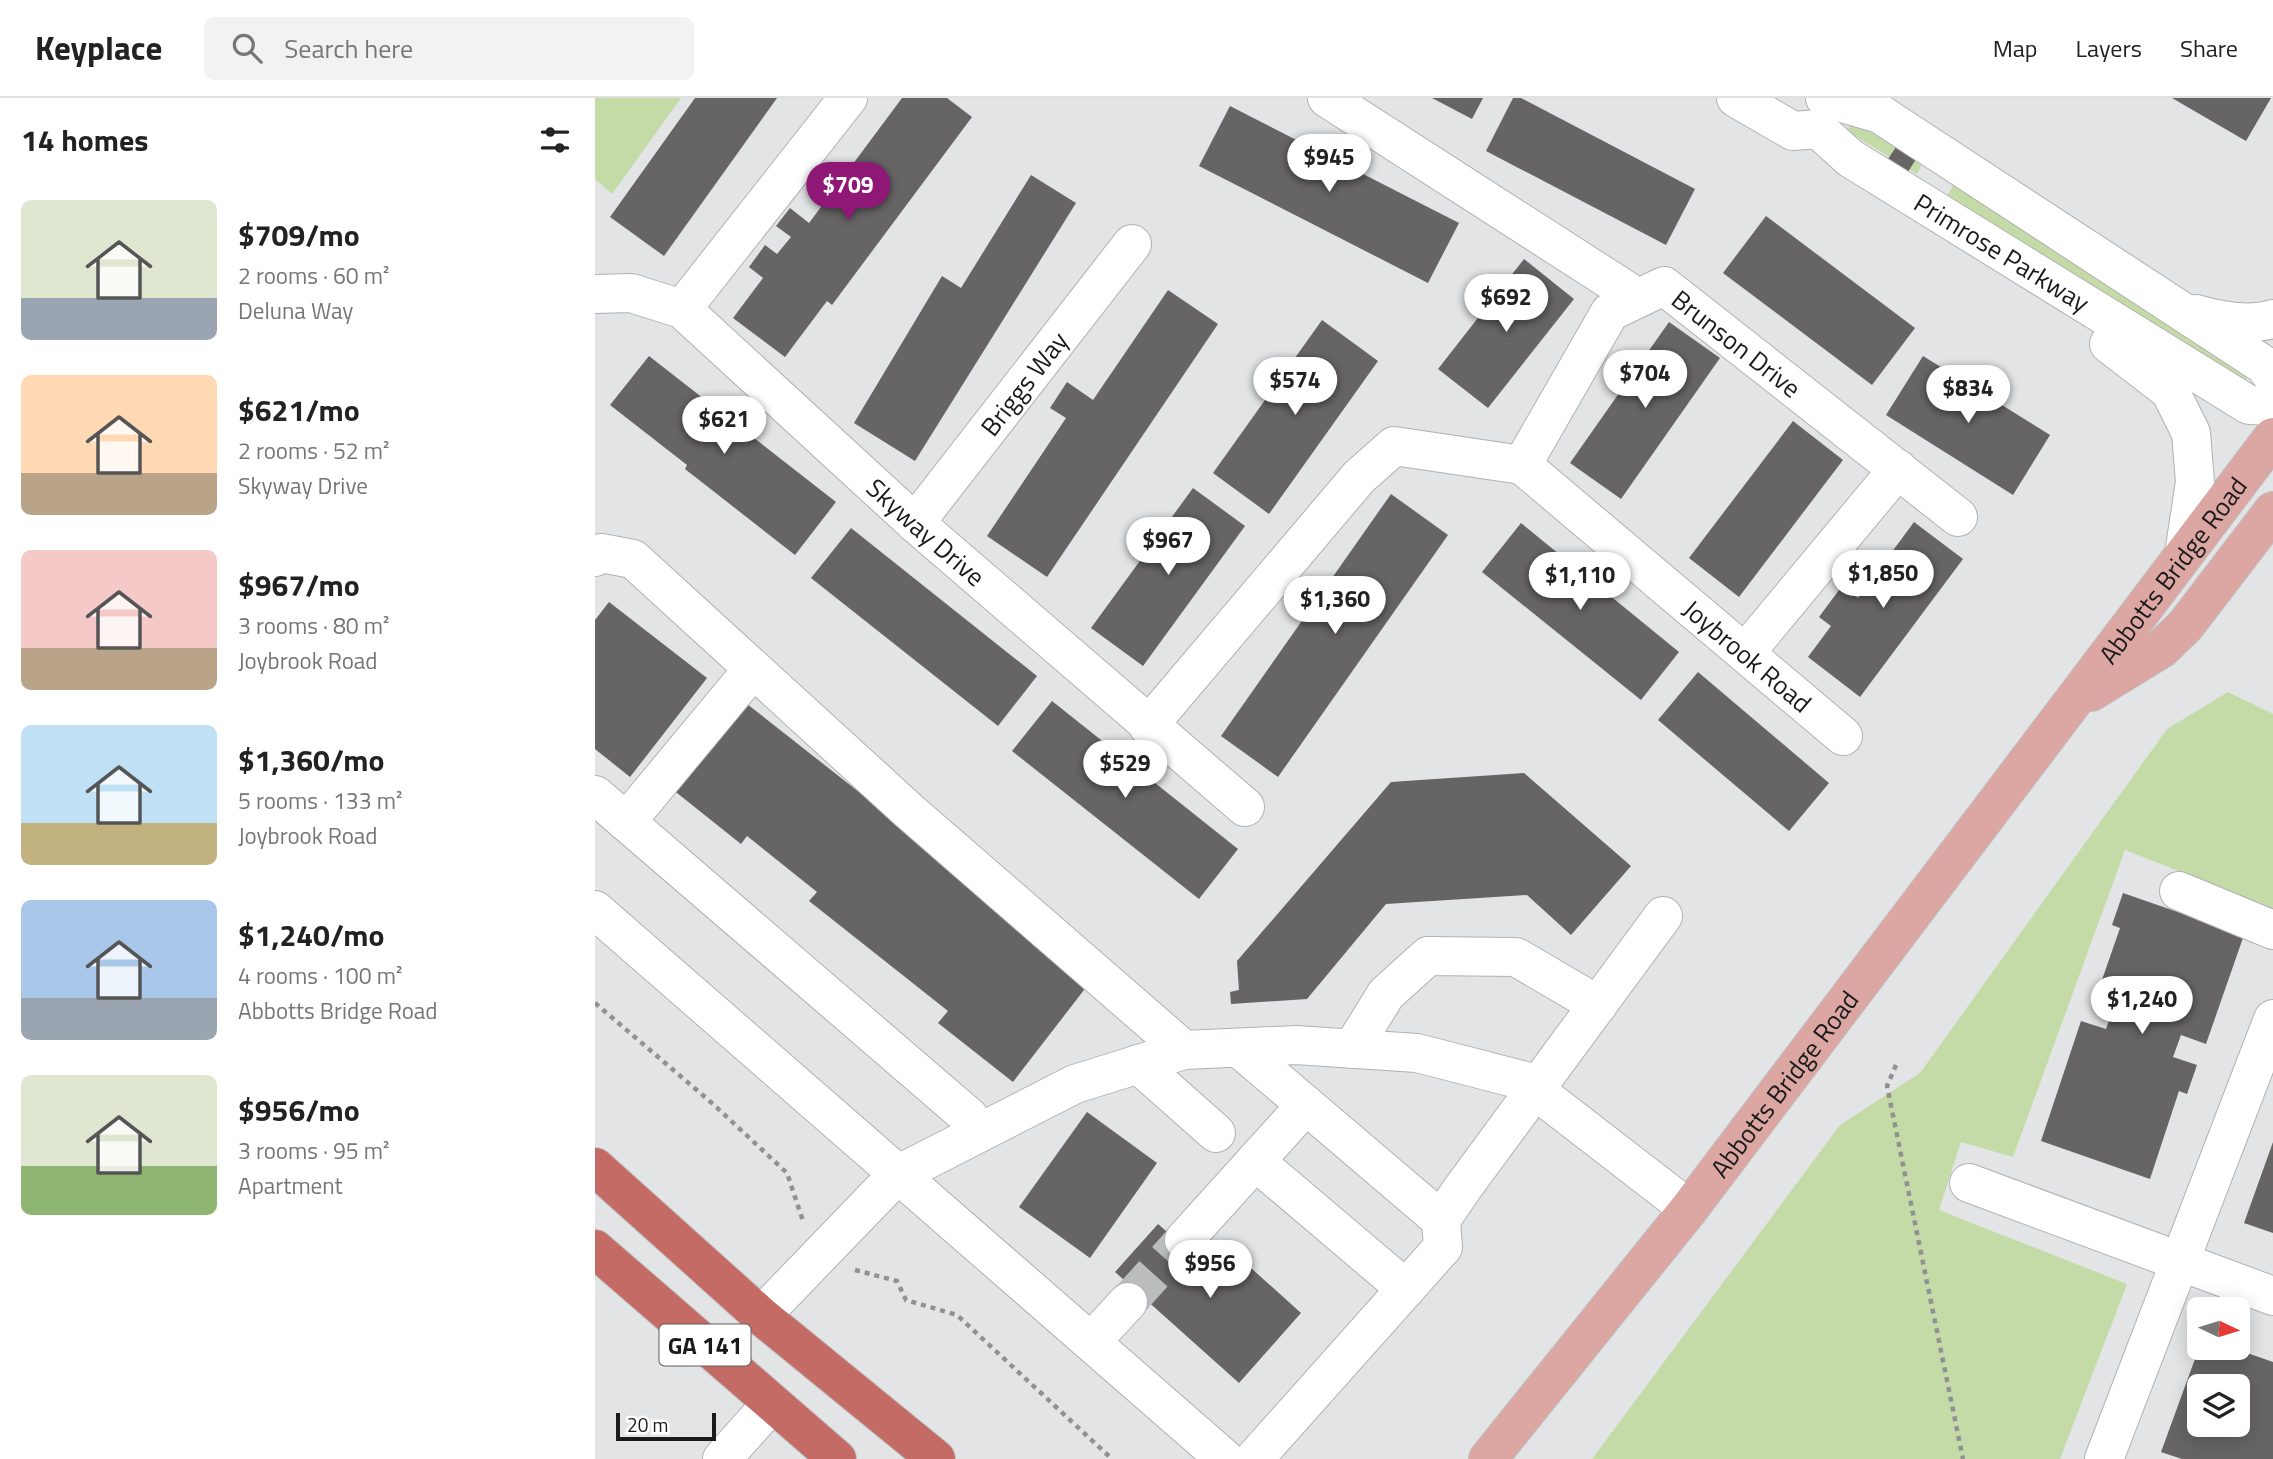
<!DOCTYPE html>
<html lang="en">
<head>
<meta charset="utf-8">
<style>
  :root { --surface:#fff; --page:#f2f2f2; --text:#222; --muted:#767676; --line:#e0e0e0; --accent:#8f1776 }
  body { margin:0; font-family:"Titillium Web",sans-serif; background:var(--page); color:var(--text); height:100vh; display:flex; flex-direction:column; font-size:26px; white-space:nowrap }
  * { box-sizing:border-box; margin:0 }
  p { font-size:23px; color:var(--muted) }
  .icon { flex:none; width:38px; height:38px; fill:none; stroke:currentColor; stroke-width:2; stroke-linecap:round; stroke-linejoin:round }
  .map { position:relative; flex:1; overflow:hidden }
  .sheet { display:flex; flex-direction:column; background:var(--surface); width:595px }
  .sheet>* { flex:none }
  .needle { width:46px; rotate:94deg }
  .tools { position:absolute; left:1592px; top:1199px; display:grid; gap:14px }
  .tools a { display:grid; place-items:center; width:63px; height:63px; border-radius:10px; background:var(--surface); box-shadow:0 4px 18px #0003; font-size:35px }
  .scale { position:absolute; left:21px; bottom:18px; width:100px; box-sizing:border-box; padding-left:7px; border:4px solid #1a1a1b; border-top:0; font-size:19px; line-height:24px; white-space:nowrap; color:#1a1a1b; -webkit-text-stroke:5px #fff; paint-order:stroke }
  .price { position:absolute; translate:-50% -60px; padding:0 16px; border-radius:24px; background:#fff; color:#222; font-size:23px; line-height:46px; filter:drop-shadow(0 2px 4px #0008) }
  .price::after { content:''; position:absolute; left:50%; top:42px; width:21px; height:16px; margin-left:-10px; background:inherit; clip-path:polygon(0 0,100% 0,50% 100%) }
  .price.active { background:var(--accent); color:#fff }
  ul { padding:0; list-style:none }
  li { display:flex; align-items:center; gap:21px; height:175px; padding:0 21px }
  li span { display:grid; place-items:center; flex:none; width:196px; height:140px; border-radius:10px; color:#555 }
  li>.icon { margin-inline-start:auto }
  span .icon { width:84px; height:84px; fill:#fffc; stroke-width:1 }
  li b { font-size:30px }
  h2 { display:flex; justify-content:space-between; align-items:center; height:84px; padding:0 21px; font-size:30px }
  header { display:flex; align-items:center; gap:42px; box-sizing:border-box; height:98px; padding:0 35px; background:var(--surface); border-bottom:2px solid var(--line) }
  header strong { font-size:33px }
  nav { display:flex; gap:38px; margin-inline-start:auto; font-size:24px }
  .search { width:490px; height:63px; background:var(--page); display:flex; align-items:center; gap:18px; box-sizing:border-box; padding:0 24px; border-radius:10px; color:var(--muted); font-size:26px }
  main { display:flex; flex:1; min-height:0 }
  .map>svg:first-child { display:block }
  .green { fill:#c5dba7 }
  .building { fill:#666464; fill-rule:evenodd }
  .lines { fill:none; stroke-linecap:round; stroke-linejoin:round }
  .minor-tunnel { stroke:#bbbcbd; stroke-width:38; stroke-dasharray:38 19; stroke-linecap:butt }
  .minor-casing { stroke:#b0b1b2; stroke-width:40 }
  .major-casing { stroke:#bfbfbf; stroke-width:40 }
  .highway-casing { stroke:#bfbfbf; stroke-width:40 }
  .path { stroke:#909192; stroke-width:4.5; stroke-dasharray:5 5; stroke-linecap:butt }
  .minor { stroke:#fff; stroke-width:38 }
  .major { stroke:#dca6a3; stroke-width:38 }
  .highway { stroke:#c46b66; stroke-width:38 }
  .labels { text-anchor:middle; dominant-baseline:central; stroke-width:7; stroke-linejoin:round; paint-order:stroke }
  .shield { fill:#fff; stroke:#5f5f5f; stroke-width:2 }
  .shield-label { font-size:24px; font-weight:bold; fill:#1a1a1b }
  .street-label { font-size:26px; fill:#1a1a1b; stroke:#fff }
</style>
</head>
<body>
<header>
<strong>Keyplace</strong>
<div class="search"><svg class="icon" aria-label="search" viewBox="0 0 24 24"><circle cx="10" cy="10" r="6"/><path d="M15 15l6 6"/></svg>Search here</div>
<nav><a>Map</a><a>Layers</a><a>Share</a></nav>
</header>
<main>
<section class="sheet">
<h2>14 homes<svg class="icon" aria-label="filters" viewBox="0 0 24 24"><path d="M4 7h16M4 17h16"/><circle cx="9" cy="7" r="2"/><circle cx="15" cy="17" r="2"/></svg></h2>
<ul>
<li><span style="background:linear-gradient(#dfe7d0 70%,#9aa5b1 0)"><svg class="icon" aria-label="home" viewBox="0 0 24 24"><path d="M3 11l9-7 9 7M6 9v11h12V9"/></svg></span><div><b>$709/mo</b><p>2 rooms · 60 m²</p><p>Deluna Way</p></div></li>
<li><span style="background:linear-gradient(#ffd9b3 70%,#b9a48a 0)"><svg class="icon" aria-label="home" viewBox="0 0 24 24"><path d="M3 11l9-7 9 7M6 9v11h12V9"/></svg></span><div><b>$621/mo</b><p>2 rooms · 52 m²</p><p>Skyway Drive</p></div></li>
<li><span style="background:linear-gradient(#f6c9c9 70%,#b9a48a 0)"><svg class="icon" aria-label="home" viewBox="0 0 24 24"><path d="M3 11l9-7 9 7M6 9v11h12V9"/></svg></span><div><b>$967/mo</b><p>3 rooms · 80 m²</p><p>Joybrook Road</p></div></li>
<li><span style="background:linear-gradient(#bfe0f5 70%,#c2b280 0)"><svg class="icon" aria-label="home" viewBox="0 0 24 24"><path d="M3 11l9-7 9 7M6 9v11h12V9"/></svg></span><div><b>$1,360/mo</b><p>5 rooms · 133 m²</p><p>Joybrook Road</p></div></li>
<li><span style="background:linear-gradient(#a9c7e8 70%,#9aa5b1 0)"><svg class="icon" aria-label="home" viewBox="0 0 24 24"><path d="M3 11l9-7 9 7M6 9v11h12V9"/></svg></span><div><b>$1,240/mo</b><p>4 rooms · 100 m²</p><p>Abbotts Bridge Road</p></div></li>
<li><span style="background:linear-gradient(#dfe7d0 65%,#8fb573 0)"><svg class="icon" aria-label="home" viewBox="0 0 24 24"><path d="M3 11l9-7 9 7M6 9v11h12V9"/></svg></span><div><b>$956/mo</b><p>3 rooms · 95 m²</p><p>Apartment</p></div></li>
</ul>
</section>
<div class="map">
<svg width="1678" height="1361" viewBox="0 0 1678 1361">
  <rect width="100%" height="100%" fill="#e3e4e6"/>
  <g class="green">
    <polygon points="0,0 86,0 17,96 0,81"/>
    <polygon points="1260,19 1328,64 1322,76 1252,33"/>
    <polygon points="1359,86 1653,279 1648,287 1352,98"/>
    <polygon points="1633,594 1678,616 1678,810 1530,752 1418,1059 1366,1044 1344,1112 1532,1186 1465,1361 997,1361 1245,1027 1325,975 1572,631"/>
  </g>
  <g class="building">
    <polygon points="100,0 182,0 69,158 15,119"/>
    <polygon points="307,0 352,0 377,19 237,207 232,203 190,259 138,220 168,180 154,169 170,147 182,156 196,139 181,128 195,110 214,125"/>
    <polygon points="837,0 888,0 877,21"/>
    <polygon points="918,0 926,0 1100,91 1071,147 891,53"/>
    <polygon points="1577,0 1676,0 1651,43"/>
    <polygon points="635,8 864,125 833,185 604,68"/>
    <polygon points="1303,46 1323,58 1313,74 1293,61"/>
    <polygon points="436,77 481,105 320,363 259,325 347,178 366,190"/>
    <polygon points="1171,118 1320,230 1277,287 1128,175"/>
    <polygon points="929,161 979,201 893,310 843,271"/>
    <polygon points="573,192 623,226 452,479 392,438 471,320 455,310 472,284 498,302"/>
    <polygon points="727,222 783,263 674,416 618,375"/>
    <polygon points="1074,224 1125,260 1026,401 975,365"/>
    <polygon points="54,258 241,404 200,457 90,371 92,367 15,307"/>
    <polygon points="1328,258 1455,337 1418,397 1291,317"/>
    <polygon points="1198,323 1248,362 1144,499 1094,460"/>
    <polygon points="598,390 650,428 548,568 496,530"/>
    <polygon points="796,396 853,437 683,679 626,638"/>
    <polygon points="1319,424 1368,461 1265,599 1213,559 1236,528 1224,519 1247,488 1263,500"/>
    <polygon points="926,425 1084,554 1046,602 887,474"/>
    <polygon points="256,430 442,578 403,628 216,480"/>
    <polygon points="14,504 112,580 35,679 0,651 0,522"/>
    <polygon points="1103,574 1234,685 1194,733 1063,622"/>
    <polygon points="147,602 499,879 418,984 343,925 353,913 214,803 222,794 152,738 146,746 77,691"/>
    <polygon points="457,603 643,751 604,801 417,653"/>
    <polygon points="929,675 1036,768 976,837 932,797 791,806 712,901 636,906 635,894 644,892 642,863 796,684"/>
    <polygon points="1528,795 1649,837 1611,946 1586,937 1578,959 1602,967 1592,996 1584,993 1555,1081 1446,1043 1486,923 1511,931 1519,909 1500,902 1525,830 1517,827"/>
    <polygon points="492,1014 562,1065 495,1160 424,1109"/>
    <polygon points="1678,1044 1678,1135 1649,1125"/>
    <polygon points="563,1126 607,1164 626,1143 706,1215 644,1285 520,1174"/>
    <path d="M1604 1250H1638L1678 1264V1361H1587L1566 1354ZM1605 1288H1643V1326H1605Z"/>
  </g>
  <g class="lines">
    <polyline class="minor-tunnel" points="533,1204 589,1142"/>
    <g class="minor-casing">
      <g id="minor">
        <polyline points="732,0 1043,200"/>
        <path id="s1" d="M1141 0 1198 33 1223 31 1255 60 1654 307 1678 308"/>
        <polyline points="1230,0 1285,16 1669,267 1678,279"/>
        <path id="s2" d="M0 196 36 195 87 211 320 425 650 709"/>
        <polyline points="87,211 253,0"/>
        <path d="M1601 216C1625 223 1654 228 1678 221"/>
        <polyline points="1514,246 1575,293 1596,335 1600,384 1589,456"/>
        <path id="s3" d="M927 367 1015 214 1069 188 1363 419"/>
        <path id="s4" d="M320 425 537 146"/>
        <polyline points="0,459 6,455 38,461 314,713 589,952"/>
        <polyline points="1150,555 1303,371"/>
        <path id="s5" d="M553 628 764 379 799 348 927 367 1248 638"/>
        <polyline points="0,697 374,1019 384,1035"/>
        <polyline points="31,724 158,571"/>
        <polyline points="1584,793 1678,832"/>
        <polyline points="0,812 630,1361"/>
        <polyline points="644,950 846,1122"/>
        <polyline points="757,951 791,896 833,858 921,859 1003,907"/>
        <polyline points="543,966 621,1035"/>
        <polyline points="660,1063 811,1191"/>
        <polyline points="1374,1085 1678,1198"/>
        <polyline points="589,1142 711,1007"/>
        <polyline points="166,1218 302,1077 480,986 589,952 701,947 822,955 927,982 1094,1111"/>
        <polyline points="496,1244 533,1204"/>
        <polyline points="127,1361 177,1305"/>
        <polyline points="659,1361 848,1149 846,1122 867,1091 1068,818"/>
        <polyline points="1509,1361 1678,921"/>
      </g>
    </g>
    <g class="major-casing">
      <g id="major">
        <polyline points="1496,594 1566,551 1590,528 1678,413"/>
        <path id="s6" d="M893 1361 1094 1111 1678 339"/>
      </g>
    </g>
    <g class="highway-casing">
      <g id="highway">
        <polyline points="0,1069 166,1218 341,1361"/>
        <polyline points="0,1151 242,1361"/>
      </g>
    </g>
    <g class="path">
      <polyline points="0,905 118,1006 192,1075 208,1123"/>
      <polyline points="1301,967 1292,988 1368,1361"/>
      <polyline points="260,1172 302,1183 311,1202 362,1217 517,1361"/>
    </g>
    <use href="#minor" class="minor"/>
    <use href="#major" class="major"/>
    <use href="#highway" class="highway"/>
  </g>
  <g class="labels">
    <rect class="shield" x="64.5" y="1226.5" width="91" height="41" rx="5"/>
    <g class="shield-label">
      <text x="110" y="1247">GA 141</text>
    </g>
    <g class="street-label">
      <text stroke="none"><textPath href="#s1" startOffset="313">Primrose Parkway</textPath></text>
      <text stroke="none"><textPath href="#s3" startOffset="329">Brunson Drive</textPath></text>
      <text stroke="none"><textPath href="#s4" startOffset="177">Briggs Way</textPath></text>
      <text stroke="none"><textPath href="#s2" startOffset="420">Skyway Drive</textPath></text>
      <text stroke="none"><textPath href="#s6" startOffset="1122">Abbotts Bridge Road</textPath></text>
      <text stroke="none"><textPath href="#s5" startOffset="798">Joybrook Road</textPath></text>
      <text stroke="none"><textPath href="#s6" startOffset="478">Abbotts Bridge Road</textPath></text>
    </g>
  </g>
</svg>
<div class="tools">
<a><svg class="needle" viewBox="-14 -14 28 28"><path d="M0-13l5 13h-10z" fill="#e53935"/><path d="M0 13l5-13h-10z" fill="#767676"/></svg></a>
<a><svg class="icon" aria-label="layers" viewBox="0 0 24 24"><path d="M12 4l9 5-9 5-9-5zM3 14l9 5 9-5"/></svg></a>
</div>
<div class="scale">20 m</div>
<b class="price" style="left:734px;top:96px">$945</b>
<b class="price active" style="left:253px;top:124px">$709</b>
<b class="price" style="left:911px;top:236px">$692</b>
<b class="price" style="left:1050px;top:312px">$704</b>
<b class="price" style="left:700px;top:319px">$574</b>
<b class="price" style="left:1373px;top:327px">$834</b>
<b class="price" style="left:129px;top:358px">$621</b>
<b class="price" style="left:573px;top:479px">$967</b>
<b class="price" style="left:1288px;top:512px">$1,850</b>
<b class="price" style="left:985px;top:514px">$1,110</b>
<b class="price" style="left:740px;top:538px">$1,360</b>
<b class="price" style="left:530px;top:702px">$529</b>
<b class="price" style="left:1547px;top:938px">$1,240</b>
<b class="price" style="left:615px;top:1202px">$956</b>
</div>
</main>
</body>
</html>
